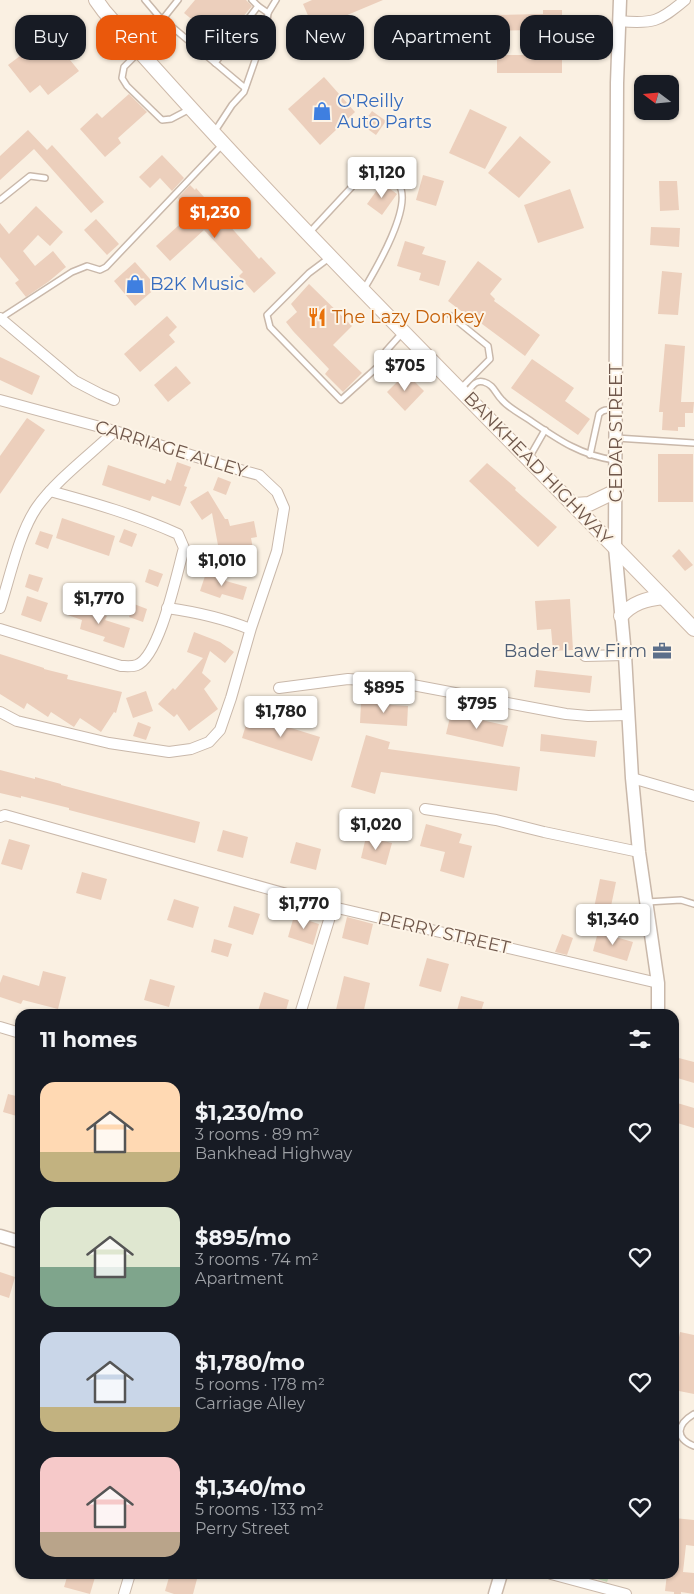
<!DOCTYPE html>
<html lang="en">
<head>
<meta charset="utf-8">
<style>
  :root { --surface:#171b24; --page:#20242c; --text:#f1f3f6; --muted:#9ea1a6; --accent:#ea580c }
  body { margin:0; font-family:Montserrat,sans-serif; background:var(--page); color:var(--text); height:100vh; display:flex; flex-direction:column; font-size:19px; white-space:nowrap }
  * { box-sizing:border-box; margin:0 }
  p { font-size:16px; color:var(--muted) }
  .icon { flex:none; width:28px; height:28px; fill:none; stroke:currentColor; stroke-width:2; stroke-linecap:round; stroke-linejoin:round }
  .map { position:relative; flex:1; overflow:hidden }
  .details { position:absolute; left:15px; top:1009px; width:664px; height:570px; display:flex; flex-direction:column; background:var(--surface); border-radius:15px; box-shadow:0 1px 4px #0004 }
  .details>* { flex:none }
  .top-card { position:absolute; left:15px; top:15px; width:665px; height:45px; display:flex; gap:10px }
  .needle { width:32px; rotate:286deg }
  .tools { position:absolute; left:634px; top:75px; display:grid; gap:10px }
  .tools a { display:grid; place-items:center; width:45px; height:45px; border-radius:10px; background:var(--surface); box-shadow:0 1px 4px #0004; font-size:25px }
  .price { position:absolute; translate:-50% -42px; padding:0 11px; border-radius:5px; background:#fff; color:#222; font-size:16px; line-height:32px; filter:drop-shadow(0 1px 2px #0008) }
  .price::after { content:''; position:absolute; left:50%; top:30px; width:15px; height:11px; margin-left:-8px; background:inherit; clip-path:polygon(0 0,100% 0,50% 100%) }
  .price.on { background:var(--accent); color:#fff }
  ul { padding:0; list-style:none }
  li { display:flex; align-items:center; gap:15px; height:125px; padding:0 25px }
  li span { display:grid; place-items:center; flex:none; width:140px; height:100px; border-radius:15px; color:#555 }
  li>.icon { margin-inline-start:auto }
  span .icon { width:60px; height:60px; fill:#fffc; stroke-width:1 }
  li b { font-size:21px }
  h2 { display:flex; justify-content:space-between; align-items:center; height:60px; padding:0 25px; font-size:21px }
  .tag { padding:0 18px; border-radius:15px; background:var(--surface); box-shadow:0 1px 4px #0004; font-size:18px; line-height:45px }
  .tag.on { background:var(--accent); color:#fff }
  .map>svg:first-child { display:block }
  .green { fill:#d0e5c2 }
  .building { fill:#eccfbc }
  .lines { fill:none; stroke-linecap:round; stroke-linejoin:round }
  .service-casing { stroke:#c9b8aa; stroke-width:8 }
  .minor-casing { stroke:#c9b8aa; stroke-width:12 }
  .tertiary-casing { stroke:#c9b8aa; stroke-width:15 }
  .secondary-casing { stroke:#cebaaa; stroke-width:16 }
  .service { stroke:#fff; stroke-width:5 }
  .minor { stroke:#fff; stroke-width:10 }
  .tertiary { stroke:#fff; stroke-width:12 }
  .secondary { stroke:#fff; stroke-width:14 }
  .labels { text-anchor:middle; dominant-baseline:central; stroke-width:4; stroke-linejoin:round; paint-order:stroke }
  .shop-label { font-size:18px; fill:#366cbe; stroke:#fdf4e7; text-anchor:start }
  .food-label { font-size:18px; fill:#c56008; stroke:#fdf4e7; text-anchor:start }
  .street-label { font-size:18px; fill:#6f574b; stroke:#fdf4e7 }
  .service-label { font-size:18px; fill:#4e5e75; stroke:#fdf4e7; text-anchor:end }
</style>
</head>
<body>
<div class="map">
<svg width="694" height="1594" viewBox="0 0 694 1594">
  <rect width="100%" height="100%" fill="#faf0e2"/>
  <polygon class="green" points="582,1574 610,1574 607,1582"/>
  <g class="building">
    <polygon points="195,0 246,0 252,6 221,43 184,13"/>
    <polygon points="312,0 383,0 314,29 303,4"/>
    <polygon points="543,10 562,10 562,73 497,73 497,55 532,55 532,30 493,31 492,15 543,14"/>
    <polygon points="64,23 84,49 70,60 79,71 48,95 40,85 30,93 8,65"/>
    <polygon points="324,77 355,112 320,145 288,109"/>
    <polygon points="129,94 147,112 118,138 121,143 105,157 80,129 97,113 102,118"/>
    <polygon points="470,109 507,127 485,169 449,153"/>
    <polygon points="372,111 386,121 376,135 362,125"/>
    <polygon points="28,130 47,150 52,145 104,202 91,213 34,149 0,180 0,156"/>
    <polygon points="520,136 551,162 519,198 488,173"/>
    <polygon points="162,155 184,178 172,191 160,178 150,188 139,177"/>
    <polygon points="423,175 444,181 436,206 416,200"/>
    <polygon points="659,181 677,181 679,210 660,211"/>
    <polygon points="382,183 397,194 382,215 367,204"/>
    <polygon points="190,185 195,190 196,188 259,259 261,257 276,273 254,293 239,276 243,272 204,230 170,261 156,246 191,214 178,198"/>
    <polygon points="570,189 584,228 538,243 524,205"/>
    <polygon points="36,206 63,232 50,246 38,235 23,251 35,266 53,251 66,267 48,282 26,297 15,283 19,280 0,257 0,223 9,234"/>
    <polygon points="96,219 119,244 107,255 84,230"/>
    <polygon points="651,227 680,228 679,247 650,245"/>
    <polygon points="405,241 425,247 422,254 446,261 439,286 419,280 421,273 397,266"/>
    <polygon points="478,261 502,279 490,294 495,299 494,301 540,335 525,356 478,321 477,323 448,301"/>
    <polygon points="135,262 157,287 135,306 114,281"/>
    <polygon points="662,271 682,273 678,315 658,314"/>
    <polygon points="309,284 352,326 333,345 362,373 343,392 325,374 329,369 293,331 286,322 297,312 291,304"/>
    <polygon points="167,316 177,327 169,335 175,342 140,372 124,354"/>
    <polygon points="665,344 685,346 681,402 694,402 693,413 685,413 685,427 678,427 678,431 662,430 663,412 659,412"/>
    <polygon points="0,357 40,376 32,395 0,380"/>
    <polygon points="532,359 574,388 565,401 590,419 578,435 511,388"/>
    <polygon points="176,366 191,383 168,402 154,385"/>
    <polygon points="406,373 424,391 405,411 387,392"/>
    <polygon points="27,418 45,430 0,494 0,456"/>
    <rect x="658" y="454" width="35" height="48"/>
    <polygon points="177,462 191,467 184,486 187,487 180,506 152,496 150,501 102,485 108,465 165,484 167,479 171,481"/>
    <polygon points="487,463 516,488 515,490 557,527 538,547 469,481"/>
    <polygon points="218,477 231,482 226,495 213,490"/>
    <polygon points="208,491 225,519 228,519 230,526 254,521 257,537 251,538 253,549 220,556 212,513 202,520 190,502"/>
    <polygon points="62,518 115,536 109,556 56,538"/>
    <polygon points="124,529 137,534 132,547 119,542"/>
    <polygon points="40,531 53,535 48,549 35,544"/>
    <polygon points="679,549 693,565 685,571 672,556"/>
    <polygon points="149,569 163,574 158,587 145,582"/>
    <polygon points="206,573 210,573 226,578 226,581 247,587 243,600 222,594 220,598 200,591"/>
    <polygon points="29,574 43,578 38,592 25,587"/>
    <polygon points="27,596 48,603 41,622 21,615"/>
    <polygon points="570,599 573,650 553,651 551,629 537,630 535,601"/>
    <polygon points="70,601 83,605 83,608 107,616 105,620 130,628 124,648 103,641 105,637 80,629 82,620 65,614"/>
    <polygon points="134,604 147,609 143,622 129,617"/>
    <polygon points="194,632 220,642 234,652 225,663 210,651 202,673 211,681 204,689 218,709 189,731 177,714 174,717 158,704 173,688 175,690 203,658 187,652"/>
    <polygon points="0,654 44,668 44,669 68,675 67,679 122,692 116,713 114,712 101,732 80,718 74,727 51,712 48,717 27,703 24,709 0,694"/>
    <polygon points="536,670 592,676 590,693 534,687"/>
    <polygon points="146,691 153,711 133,718 126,698"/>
    <polygon points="361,703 408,706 407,726 360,723"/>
    <polygon points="451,713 508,726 503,747 446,734"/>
    <polygon points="249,715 320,737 312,761 242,738"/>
    <polygon points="138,722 151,727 146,740 133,736"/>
    <polygon points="541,734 597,741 595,757 540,751"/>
    <polygon points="366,735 390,742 388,749 520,767 517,791 381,772 375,794 351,787"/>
    <polygon points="0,770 35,779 35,777 61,784 61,785 200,822 195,843 69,810 69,808 21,796 21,798 0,793"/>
    <polygon points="426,824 462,834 459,843 472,846 464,878 440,871 445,852 420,846"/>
    <polygon points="223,830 248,837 243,858 217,851"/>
    <polygon points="366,837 392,843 386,865 361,858"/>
    <polygon points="9,839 30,845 22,870 1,864"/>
    <polygon points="296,842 321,849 316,870 290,863"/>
    <polygon points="82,872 107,879 101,900 76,893"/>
    <polygon points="600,879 616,882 610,911 594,908"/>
    <polygon points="174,899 199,907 193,928 167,920"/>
    <polygon points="234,906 260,914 253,935 228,927"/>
    <polygon points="294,916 319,924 313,945 288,937"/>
    <polygon points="347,917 373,924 368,945 342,938"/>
    <polygon points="598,932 633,942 627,961 593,951"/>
    <polygon points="562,934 573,938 567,955 555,952"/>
    <polygon points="214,939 232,944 228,957 211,952"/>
    <polygon points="427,958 449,964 441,992 419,986"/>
    <polygon points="43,971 66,977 58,1009 23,1000 21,1004 0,997 0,983 3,975 39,986"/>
    <polygon points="344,976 370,983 363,1014 335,1014"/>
    <polygon points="150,979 175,986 169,1007 144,1000"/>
    <polygon points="264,992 289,1000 285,1014 257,1014"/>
    <polygon points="461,996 484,1002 480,1014 456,1014"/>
    <polygon points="675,1057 694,1062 694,1083 674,1077 674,1062"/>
    <polygon points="8,1094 20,1097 20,1117 3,1112"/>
    <polygon points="674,1102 694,1108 694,1128 674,1122"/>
    <polygon points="0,1272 15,1277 9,1298 0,1295"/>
    <polygon points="680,1332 694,1335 694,1394 674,1390 674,1363"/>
    <polygon points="674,1518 694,1520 694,1546 686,1545 683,1572 694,1573 694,1594 681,1592 681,1594 674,1594 674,1592 665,1591 667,1574 674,1574"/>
    <polygon points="68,1574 96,1574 90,1594 64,1587"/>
    <polygon points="170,1574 181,1574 197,1579 193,1594 174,1594 165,1591"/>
  </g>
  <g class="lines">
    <g class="service-casing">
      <g id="service">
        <polyline points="145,0 162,20 178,0"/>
        <polyline points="252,0 258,6"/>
        <polyline points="171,26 245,88"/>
        <polyline points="139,52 124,67 122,78 127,86 162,120 171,119 190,109"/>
        <polyline points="215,63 258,6 268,13"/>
        <polyline points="215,131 232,105 244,92 266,29 268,13 276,0"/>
        <polyline points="0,200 30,176 45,178"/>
        <path d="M309 233 360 178 368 172C380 174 393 174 399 185 413 206 376 269 364 289"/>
        <polyline points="329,258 309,273 267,315 270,327 341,400 383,362 386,351 403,332"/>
        <polyline points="451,316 488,346 490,359 461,388"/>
        <polyline points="1,318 72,272 87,266 100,270 106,267 223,144"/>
        <path d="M466 394C471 388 475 379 484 382 494 385 495 393 502 400 509 408 519 413 528 419 556 438 579 455 614 460"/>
        <polyline points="616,438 694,443"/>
        <path d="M590 455 599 414C605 408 609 410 615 413"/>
        <polyline points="529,458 545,430"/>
        <polyline points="647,902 681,900 694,904"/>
        <path d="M694 1414C677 1424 674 1438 694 1446"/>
      </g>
    </g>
    <g class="minor-casing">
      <g id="minor">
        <path d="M619 21C653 24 659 22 685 0"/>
        <polyline points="0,318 75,381 100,394 114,400"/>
        <polyline points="0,400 115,431 222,465 259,475 277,492 284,508 277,551 251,628 231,698 220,730 209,742 191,749 169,752 109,743 17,721 0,712"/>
        <path d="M0 608C10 577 19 533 37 507 56 480 91 454 115 431"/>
        <path d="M167 608C196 612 223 618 250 629"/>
        <path d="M0 629 121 666C125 666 132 667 137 665 160 656 177 572 184 548L178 534C136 515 94 503 50 491"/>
        <polyline points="585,656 625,655"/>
        <polyline points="279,688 348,679 402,683 566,714 588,716 628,715"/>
        <polyline points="632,778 694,796"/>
        <polyline points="425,809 496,820 544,832 639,852"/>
        <polyline points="0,817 5,815 333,907 658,983"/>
        <polyline points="300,1014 333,907"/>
        <polyline points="0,1027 20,1033"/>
        <polyline points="551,1574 626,1594"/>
        <polyline points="124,1594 130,1574"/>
      </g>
    </g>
    <g class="tertiary-casing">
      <g id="tertiary">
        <polyline points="620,0 617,83 615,547 625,655 632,778 639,852 658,983 658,1014"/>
        <polyline points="0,1236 20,1242"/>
        <polyline points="495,1594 501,1574"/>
      </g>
    </g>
    <g class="secondary-casing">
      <g id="secondary">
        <path d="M96 0 104 11C291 226 497 424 694 629"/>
        <polyline points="575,505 589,504 616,491"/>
        <path d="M621 616C632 603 646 599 663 597"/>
      </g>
    </g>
    <use href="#service" class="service"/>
    <use href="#minor" class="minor"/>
    <use href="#tertiary" class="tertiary"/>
    <use href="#secondary" class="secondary"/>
  </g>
  <defs>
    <g id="shop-bare" transform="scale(1.5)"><path d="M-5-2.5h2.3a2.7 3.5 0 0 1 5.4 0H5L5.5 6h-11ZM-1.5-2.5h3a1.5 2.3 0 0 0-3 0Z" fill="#3f7fe0" stroke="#fdf4e7" stroke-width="2.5" paint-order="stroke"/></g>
    <g id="restaurant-bare" transform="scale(1.5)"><path d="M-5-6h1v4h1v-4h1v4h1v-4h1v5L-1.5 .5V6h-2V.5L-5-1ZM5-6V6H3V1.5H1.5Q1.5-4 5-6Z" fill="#e8710a" stroke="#fdf4e7" stroke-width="2.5" paint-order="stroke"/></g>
    <g id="office-bare" transform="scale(1.5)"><path d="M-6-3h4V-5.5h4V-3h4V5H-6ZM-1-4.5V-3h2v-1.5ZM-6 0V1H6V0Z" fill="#5c6f8a" stroke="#fdf4e7" stroke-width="2.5" paint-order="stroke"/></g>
  </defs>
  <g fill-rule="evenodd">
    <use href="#shop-bare" x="322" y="111"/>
    <use href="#shop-bare" x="135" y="284"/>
    <use href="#restaurant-bare" x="317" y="317"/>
    <use href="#office-bare" x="662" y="651"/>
  </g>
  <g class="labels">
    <g class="shop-label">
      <text x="337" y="101">O'Reilly<tspan x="337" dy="21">Auto Parts</tspan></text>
      <text x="150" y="284">B2K Music</text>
    </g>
    <g class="food-label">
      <text x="332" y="317">The Lazy Donkey</text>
    </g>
    <g class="street-label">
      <text transform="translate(616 433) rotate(-90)">CEDAR STREET</text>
      <text transform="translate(171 449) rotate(17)">CARRIAGE ALLEY</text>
      <text transform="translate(538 468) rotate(46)">BANKHEAD HIGHWAY</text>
      <text transform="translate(444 933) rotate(13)">PERRY STREET</text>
    </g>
    <g class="service-label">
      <text x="647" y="651">Bader Law Firm</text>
    </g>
  </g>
</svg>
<div class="tools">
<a><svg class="needle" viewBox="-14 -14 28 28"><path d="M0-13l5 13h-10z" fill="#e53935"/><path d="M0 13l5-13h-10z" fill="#9ea1a6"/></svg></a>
</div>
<b class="price" style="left:382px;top:199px">$1,120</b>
<b class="price on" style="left:215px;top:239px">$1,230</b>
<b class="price" style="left:405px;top:392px">$705</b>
<b class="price" style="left:222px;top:587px">$1,010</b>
<b class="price" style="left:99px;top:625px">$1,770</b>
<b class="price" style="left:384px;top:714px">$895</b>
<b class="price" style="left:477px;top:730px">$795</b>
<b class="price" style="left:281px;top:738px">$1,780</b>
<b class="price" style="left:376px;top:851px">$1,020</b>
<b class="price" style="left:304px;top:930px">$1,770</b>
<b class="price" style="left:613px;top:946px">$1,340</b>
<div class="top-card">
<a class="tag">Buy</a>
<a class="tag on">Rent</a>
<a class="tag">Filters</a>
<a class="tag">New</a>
<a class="tag">Apartment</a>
<a class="tag">House</a>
</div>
<section class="details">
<h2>11 homes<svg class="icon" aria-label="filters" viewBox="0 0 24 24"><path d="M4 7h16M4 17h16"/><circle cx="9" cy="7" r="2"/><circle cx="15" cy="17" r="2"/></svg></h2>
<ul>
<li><span style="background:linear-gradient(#ffd9b3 70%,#c2b280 0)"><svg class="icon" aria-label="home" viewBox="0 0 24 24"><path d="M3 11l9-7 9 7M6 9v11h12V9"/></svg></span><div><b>$1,230/mo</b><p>3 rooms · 89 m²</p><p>Bankhead Highway</p></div><svg class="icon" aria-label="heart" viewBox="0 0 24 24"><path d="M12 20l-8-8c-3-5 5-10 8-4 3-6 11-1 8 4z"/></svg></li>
<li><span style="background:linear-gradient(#dfe7d0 60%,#7fa58c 0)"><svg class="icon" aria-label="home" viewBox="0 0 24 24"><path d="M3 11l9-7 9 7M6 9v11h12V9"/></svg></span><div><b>$895/mo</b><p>3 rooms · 74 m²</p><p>Apartment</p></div><svg class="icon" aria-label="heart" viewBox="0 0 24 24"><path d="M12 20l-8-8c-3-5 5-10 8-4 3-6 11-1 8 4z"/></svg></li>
<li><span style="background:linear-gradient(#c9d6e8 75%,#c2b280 0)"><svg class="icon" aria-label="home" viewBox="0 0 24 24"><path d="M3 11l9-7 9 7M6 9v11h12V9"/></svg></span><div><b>$1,780/mo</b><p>5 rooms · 178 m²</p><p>Carriage Alley</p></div><svg class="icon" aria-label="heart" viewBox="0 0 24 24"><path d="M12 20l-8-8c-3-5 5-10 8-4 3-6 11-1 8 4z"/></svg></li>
<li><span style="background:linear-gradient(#f6c9c9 75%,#b9a48a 0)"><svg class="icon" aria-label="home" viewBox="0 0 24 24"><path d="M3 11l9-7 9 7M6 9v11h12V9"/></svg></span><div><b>$1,340/mo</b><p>5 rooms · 133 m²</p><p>Perry Street</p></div><svg class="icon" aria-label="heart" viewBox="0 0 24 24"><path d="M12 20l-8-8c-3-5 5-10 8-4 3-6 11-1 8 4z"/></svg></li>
</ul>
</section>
</div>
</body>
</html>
